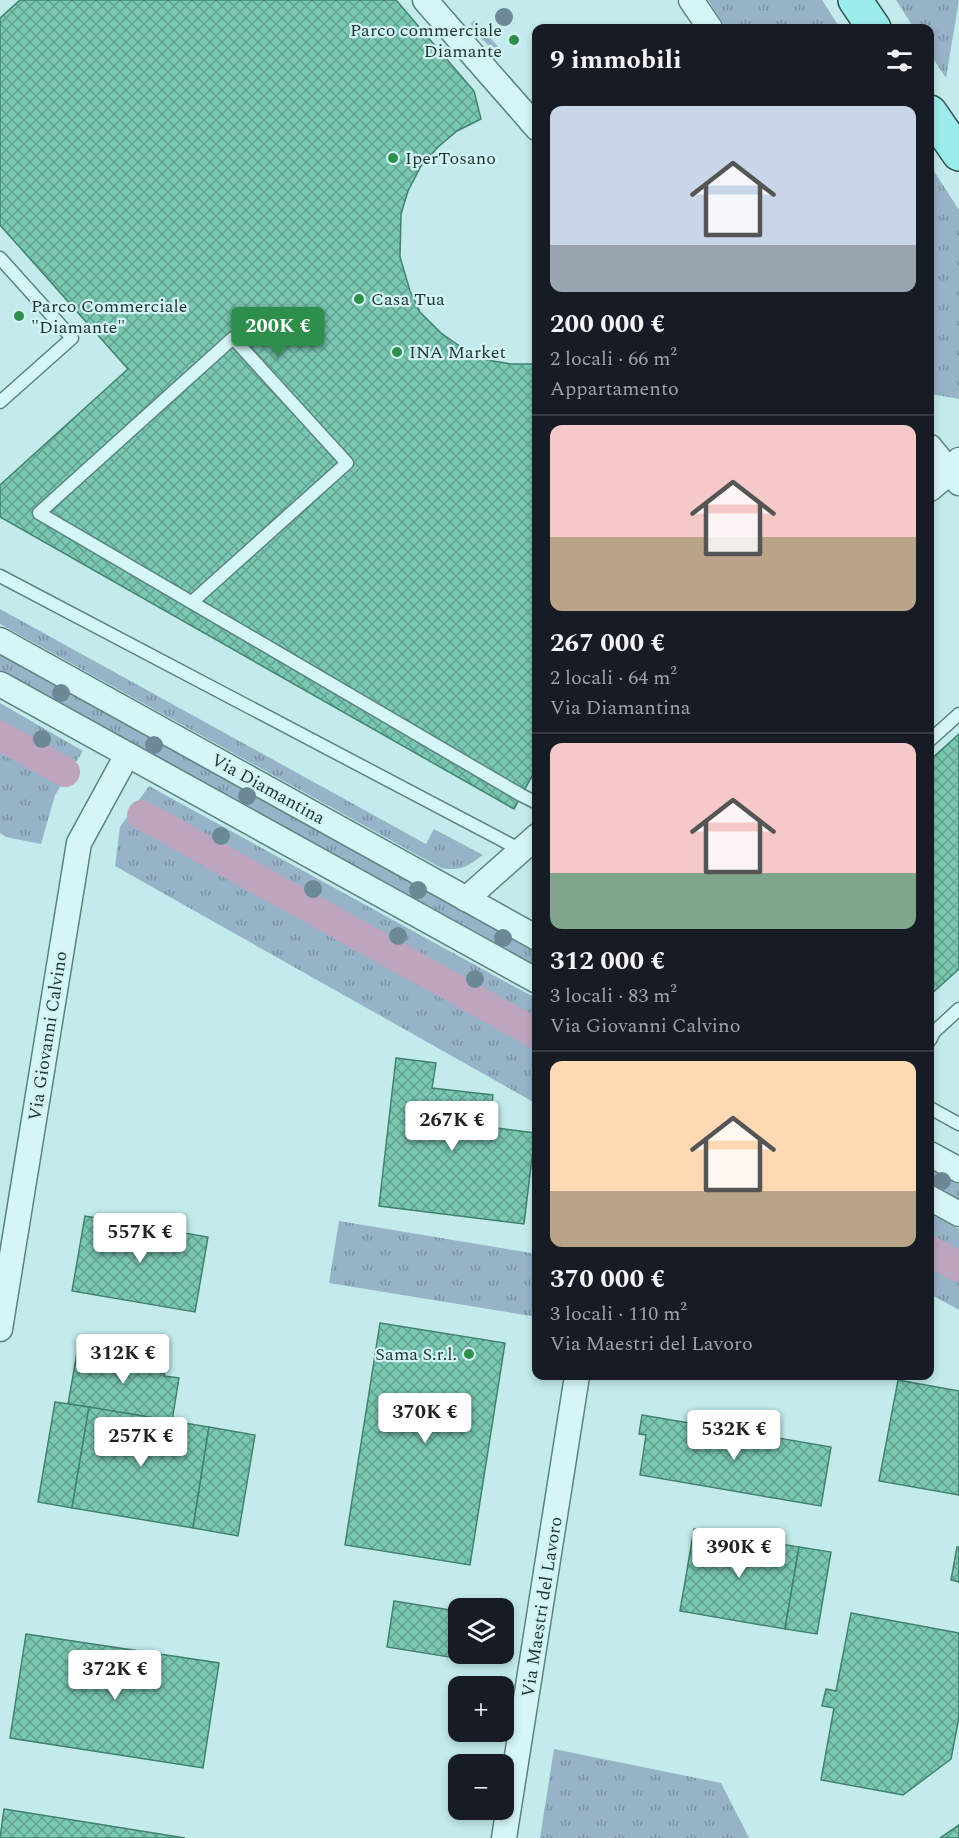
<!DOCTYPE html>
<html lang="it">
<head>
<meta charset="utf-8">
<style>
  :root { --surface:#171b24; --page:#20242c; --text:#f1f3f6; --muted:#9ea1a6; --line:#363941; --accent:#2e8f4c }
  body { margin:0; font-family:Spectral,serif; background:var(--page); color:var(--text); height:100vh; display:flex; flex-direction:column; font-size:22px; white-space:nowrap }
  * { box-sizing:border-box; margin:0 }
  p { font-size:20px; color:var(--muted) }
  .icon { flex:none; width:33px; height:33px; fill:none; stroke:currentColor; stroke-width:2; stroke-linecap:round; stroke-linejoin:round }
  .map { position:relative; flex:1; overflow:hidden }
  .drawer { position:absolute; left:532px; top:24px; width:402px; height:1356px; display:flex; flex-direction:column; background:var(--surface); border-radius:12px; box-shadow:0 3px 9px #0003 }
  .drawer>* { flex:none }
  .fabs { position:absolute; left:448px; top:1598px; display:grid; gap:12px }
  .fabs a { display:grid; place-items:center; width:66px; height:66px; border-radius:12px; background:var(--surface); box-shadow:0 3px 9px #0003; font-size:30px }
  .price { position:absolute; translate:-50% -51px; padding:0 14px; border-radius:6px; background:#fff; color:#222; font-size:20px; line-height:39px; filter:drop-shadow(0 2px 3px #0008) }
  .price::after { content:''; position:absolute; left:50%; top:36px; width:18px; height:14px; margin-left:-9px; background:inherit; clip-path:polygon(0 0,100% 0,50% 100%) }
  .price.current { background:var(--accent); color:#fff }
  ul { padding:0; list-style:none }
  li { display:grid; align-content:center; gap:12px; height:318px; padding:0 18px }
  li+li { border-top:2px solid var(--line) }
  li span { display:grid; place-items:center; height:186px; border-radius:12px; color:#555 }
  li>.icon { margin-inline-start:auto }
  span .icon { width:108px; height:108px; fill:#fffc; stroke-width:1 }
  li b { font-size:26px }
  h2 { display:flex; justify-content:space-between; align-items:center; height:72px; padding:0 18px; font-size:26px }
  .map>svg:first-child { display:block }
  .grass { fill:url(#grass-tufts) }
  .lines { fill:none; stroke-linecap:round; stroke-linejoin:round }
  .canal { stroke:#bea5be; stroke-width:30 }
  .building { fill:url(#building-cross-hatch); stroke:#42826f; stroke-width:1.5 }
  .service-casing { stroke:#5b847e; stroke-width:15 }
  .minor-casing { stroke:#5b847e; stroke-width:27 }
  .primary-casing { stroke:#2f524a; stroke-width:36 }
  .service { stroke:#d5f6f7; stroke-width:12 }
  .minor { stroke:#d5f6f7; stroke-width:24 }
  .primary { stroke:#9ceced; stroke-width:33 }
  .tree { fill:#6d8996 }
  .poi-dot { fill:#2e8f4c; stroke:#d2f2f3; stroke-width:2 }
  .labels { text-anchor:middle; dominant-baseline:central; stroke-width:4.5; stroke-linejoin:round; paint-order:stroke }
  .poi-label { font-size:18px; fill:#1e3530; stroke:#d2f2f3; text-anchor:start }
  .street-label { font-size:18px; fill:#1e3530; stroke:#d2f2f3 }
</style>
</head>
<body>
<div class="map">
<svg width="959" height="1838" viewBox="0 0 959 1838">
  <defs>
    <pattern id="grass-tufts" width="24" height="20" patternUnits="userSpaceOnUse" patternTransform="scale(1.5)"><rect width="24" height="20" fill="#97b3c8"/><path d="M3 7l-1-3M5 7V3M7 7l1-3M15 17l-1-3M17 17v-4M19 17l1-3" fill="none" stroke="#7b92a3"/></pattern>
    <pattern id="building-cross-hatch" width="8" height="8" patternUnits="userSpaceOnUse" patternTransform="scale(1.5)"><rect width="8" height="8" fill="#7ac7b2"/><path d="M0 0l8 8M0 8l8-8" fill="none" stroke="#63a291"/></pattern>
  </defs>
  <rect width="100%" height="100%" fill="#c3ebeb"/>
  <g class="grass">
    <polygon points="708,0 822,0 840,28 726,28"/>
    <polygon points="896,0 959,0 946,78 930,54 930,28 914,28"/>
    <polygon points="474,20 502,51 494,52 473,29 471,24"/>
    <polygon points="930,165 959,210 959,399 930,394"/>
    <path d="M0 609 426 844 434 829 483 855C467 867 461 871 441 868L0 624Z"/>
    <polygon points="0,655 537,951 537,966 0,670"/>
    <polygon points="0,703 83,751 55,795 41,844 6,837 0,833"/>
    <polygon points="149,786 537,999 537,1104 115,866 120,827"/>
    <polygon points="930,1168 959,1184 959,1199 930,1183"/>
    <polygon points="930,1213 959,1229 959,1310 930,1294"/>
    <polygon points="339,1221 537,1254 537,1317 329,1283"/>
    <polygon points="554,1749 721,1783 749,1838 540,1838"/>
  </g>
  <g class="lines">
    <g class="canal">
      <polyline points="0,736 65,772"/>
      <polyline points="142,815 537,1034"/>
      <polyline points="930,1251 959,1267"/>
    </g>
  </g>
  <g class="building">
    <polygon points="20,0 396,0 474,91 481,119 457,131 438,147 421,166 408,191 401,214 400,257 410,291 420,312 441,333 464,349 487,360 511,364 537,364 537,767 514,809 0,517 0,485 128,369 0,225 0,18"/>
    <polygon points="959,734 959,969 930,995 930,760"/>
    <polygon points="396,1058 436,1063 432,1088 493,1095 489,1127 535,1133 524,1224 379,1206"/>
    <polygon points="85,1216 208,1237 195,1312 72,1291"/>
    <polygon points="380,1323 505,1343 470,1565 345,1545"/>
    <polygon points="78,1347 166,1363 164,1376 179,1378 172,1421 68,1404"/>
    <polygon points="898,1380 959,1391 959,1495 879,1481"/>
    <polygon points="55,1402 89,1407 72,1508 38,1502"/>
    <polygon points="89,1407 209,1427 193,1528 72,1508"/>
    <polygon points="642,1415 831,1447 821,1506 640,1475 646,1435 639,1434"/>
    <polygon points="209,1427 255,1435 238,1536 193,1528"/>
    <polygon points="694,1529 799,1547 785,1629 680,1611"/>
    <polygon points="799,1547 831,1552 817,1634 785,1629"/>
    <polygon points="957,1547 959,1547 959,1582 951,1580"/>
    <polygon points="394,1601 457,1611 449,1657 387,1647"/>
    <polygon points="851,1613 959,1633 959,1717 951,1759 903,1795 821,1780 834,1708 822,1706 826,1689 836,1691"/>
    <polygon points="26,1634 219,1663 203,1768 10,1738"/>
    <polygon points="4,1809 185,1838 0,1838"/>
    <polygon points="959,1825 959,1838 940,1838"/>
  </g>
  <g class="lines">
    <g class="service-casing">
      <g id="service">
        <polyline points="0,258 72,338 0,402"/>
        <polyline points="0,576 521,850"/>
        <polyline points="192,602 347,463 233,338 39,513 521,795 537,803"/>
        <polyline points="930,740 959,714"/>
        <polyline points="930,1040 934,1032 959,1009"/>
        <polyline points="930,1108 959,1124"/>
      </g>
    </g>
    <g class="minor-casing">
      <g id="minor">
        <polyline points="425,0 537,128"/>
        <polyline points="691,0 710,28"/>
        <polyline points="930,447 959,483"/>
        <polyline points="930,489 950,472 959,460"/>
        <polyline points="0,640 537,938"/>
        <polyline points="0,684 537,981"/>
        <polyline points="466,899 537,836"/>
        <polyline points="930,1154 959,1170"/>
        <polyline points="930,1198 959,1214"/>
        <polyline points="0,1329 79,843 127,755"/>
        <polyline points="504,1838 577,1376"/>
      </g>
    </g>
    <g class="primary-casing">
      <g id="primary">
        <polyline points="855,0 874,28"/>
        <polyline points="930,112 959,154"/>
      </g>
    </g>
    <use href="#service" class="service"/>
    <use href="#minor" class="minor"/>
    <use href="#primary" class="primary"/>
  </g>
  <g class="tree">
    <circle cx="504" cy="17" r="9"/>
    <circle cx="61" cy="693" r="9"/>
    <circle cx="42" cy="739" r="9"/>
    <circle cx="154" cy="745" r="9"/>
    <circle cx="247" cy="796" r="9"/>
    <circle cx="221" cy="836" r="9"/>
    <circle cx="313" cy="889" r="9"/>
    <circle cx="418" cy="890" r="9"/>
    <circle cx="398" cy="936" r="9"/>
    <circle cx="503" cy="938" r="9"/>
    <circle cx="475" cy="979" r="9"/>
    <circle cx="942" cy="1181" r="9"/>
  </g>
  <g class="poi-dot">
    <circle cx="514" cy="40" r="6"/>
    <circle cx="393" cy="158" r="6"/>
    <circle cx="359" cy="299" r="6"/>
    <circle cx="19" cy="316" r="6"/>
    <circle cx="397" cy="352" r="6"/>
    <circle cx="469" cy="1354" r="6"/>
  </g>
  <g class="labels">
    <g class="poi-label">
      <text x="502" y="30" text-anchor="end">Parco commerciale<tspan x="502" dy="21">Diamante</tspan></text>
      <text x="405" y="158">IperTosano</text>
      <text x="371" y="299">Casa Tua</text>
      <text x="31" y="306">Parco Commerciale<tspan x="31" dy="21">"Diamante"</tspan></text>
      <text x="409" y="352">INA Market</text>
      <text x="457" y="1354" text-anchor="end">Sama S.r.l.</text>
    </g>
    <g class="street-label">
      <text transform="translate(268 789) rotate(29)">Via Diamantina</text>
      <text transform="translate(48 1036) rotate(-81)">Via Giovanni Calvino</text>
      <text transform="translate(542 1607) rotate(-81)">Via Maestri del Lavoro</text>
    </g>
  </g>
</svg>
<div class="fabs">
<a><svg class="icon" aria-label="layers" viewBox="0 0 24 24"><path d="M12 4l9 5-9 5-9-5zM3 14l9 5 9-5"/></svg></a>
<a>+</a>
<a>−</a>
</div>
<b class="price current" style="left:278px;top:358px">200K €</b>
<b class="price" style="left:452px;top:1152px">267K €</b>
<b class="price" style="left:140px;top:1264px">557K €</b>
<b class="price" style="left:123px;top:1385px">312K €</b>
<b class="price" style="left:425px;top:1444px">370K €</b>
<b class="price" style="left:734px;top:1461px">532K €</b>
<b class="price" style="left:141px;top:1468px">257K €</b>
<b class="price" style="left:739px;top:1579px">390K €</b>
<b class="price" style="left:115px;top:1701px">372K €</b>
<section class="drawer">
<h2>9 immobili<svg class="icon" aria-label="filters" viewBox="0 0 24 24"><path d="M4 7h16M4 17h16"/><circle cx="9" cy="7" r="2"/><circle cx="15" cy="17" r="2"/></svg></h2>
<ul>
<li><span style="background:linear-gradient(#c9d6e8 75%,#9aa5b1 0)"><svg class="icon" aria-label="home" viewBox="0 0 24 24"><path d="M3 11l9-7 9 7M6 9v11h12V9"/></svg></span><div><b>200 000 €</b><p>2 locali · 66 m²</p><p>Appartamento</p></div></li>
<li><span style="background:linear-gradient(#f6c9c9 60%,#b9a48a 0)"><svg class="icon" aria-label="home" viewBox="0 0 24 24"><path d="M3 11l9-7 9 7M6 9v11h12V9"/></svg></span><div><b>267 000 €</b><p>2 locali · 64 m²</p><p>Via Diamantina</p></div></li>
<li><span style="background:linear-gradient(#f6c9c9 70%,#7fa58c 0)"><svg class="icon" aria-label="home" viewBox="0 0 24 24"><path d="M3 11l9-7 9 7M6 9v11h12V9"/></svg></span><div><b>312 000 €</b><p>3 locali · 83 m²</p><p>Via Giovanni Calvino</p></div></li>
<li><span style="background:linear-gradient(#ffd9b3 70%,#b9a48a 0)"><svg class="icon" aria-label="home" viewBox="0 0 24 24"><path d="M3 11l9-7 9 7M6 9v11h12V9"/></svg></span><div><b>370 000 €</b><p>3 locali · 110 m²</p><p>Via Maestri del Lavoro</p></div></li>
</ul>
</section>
</div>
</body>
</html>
